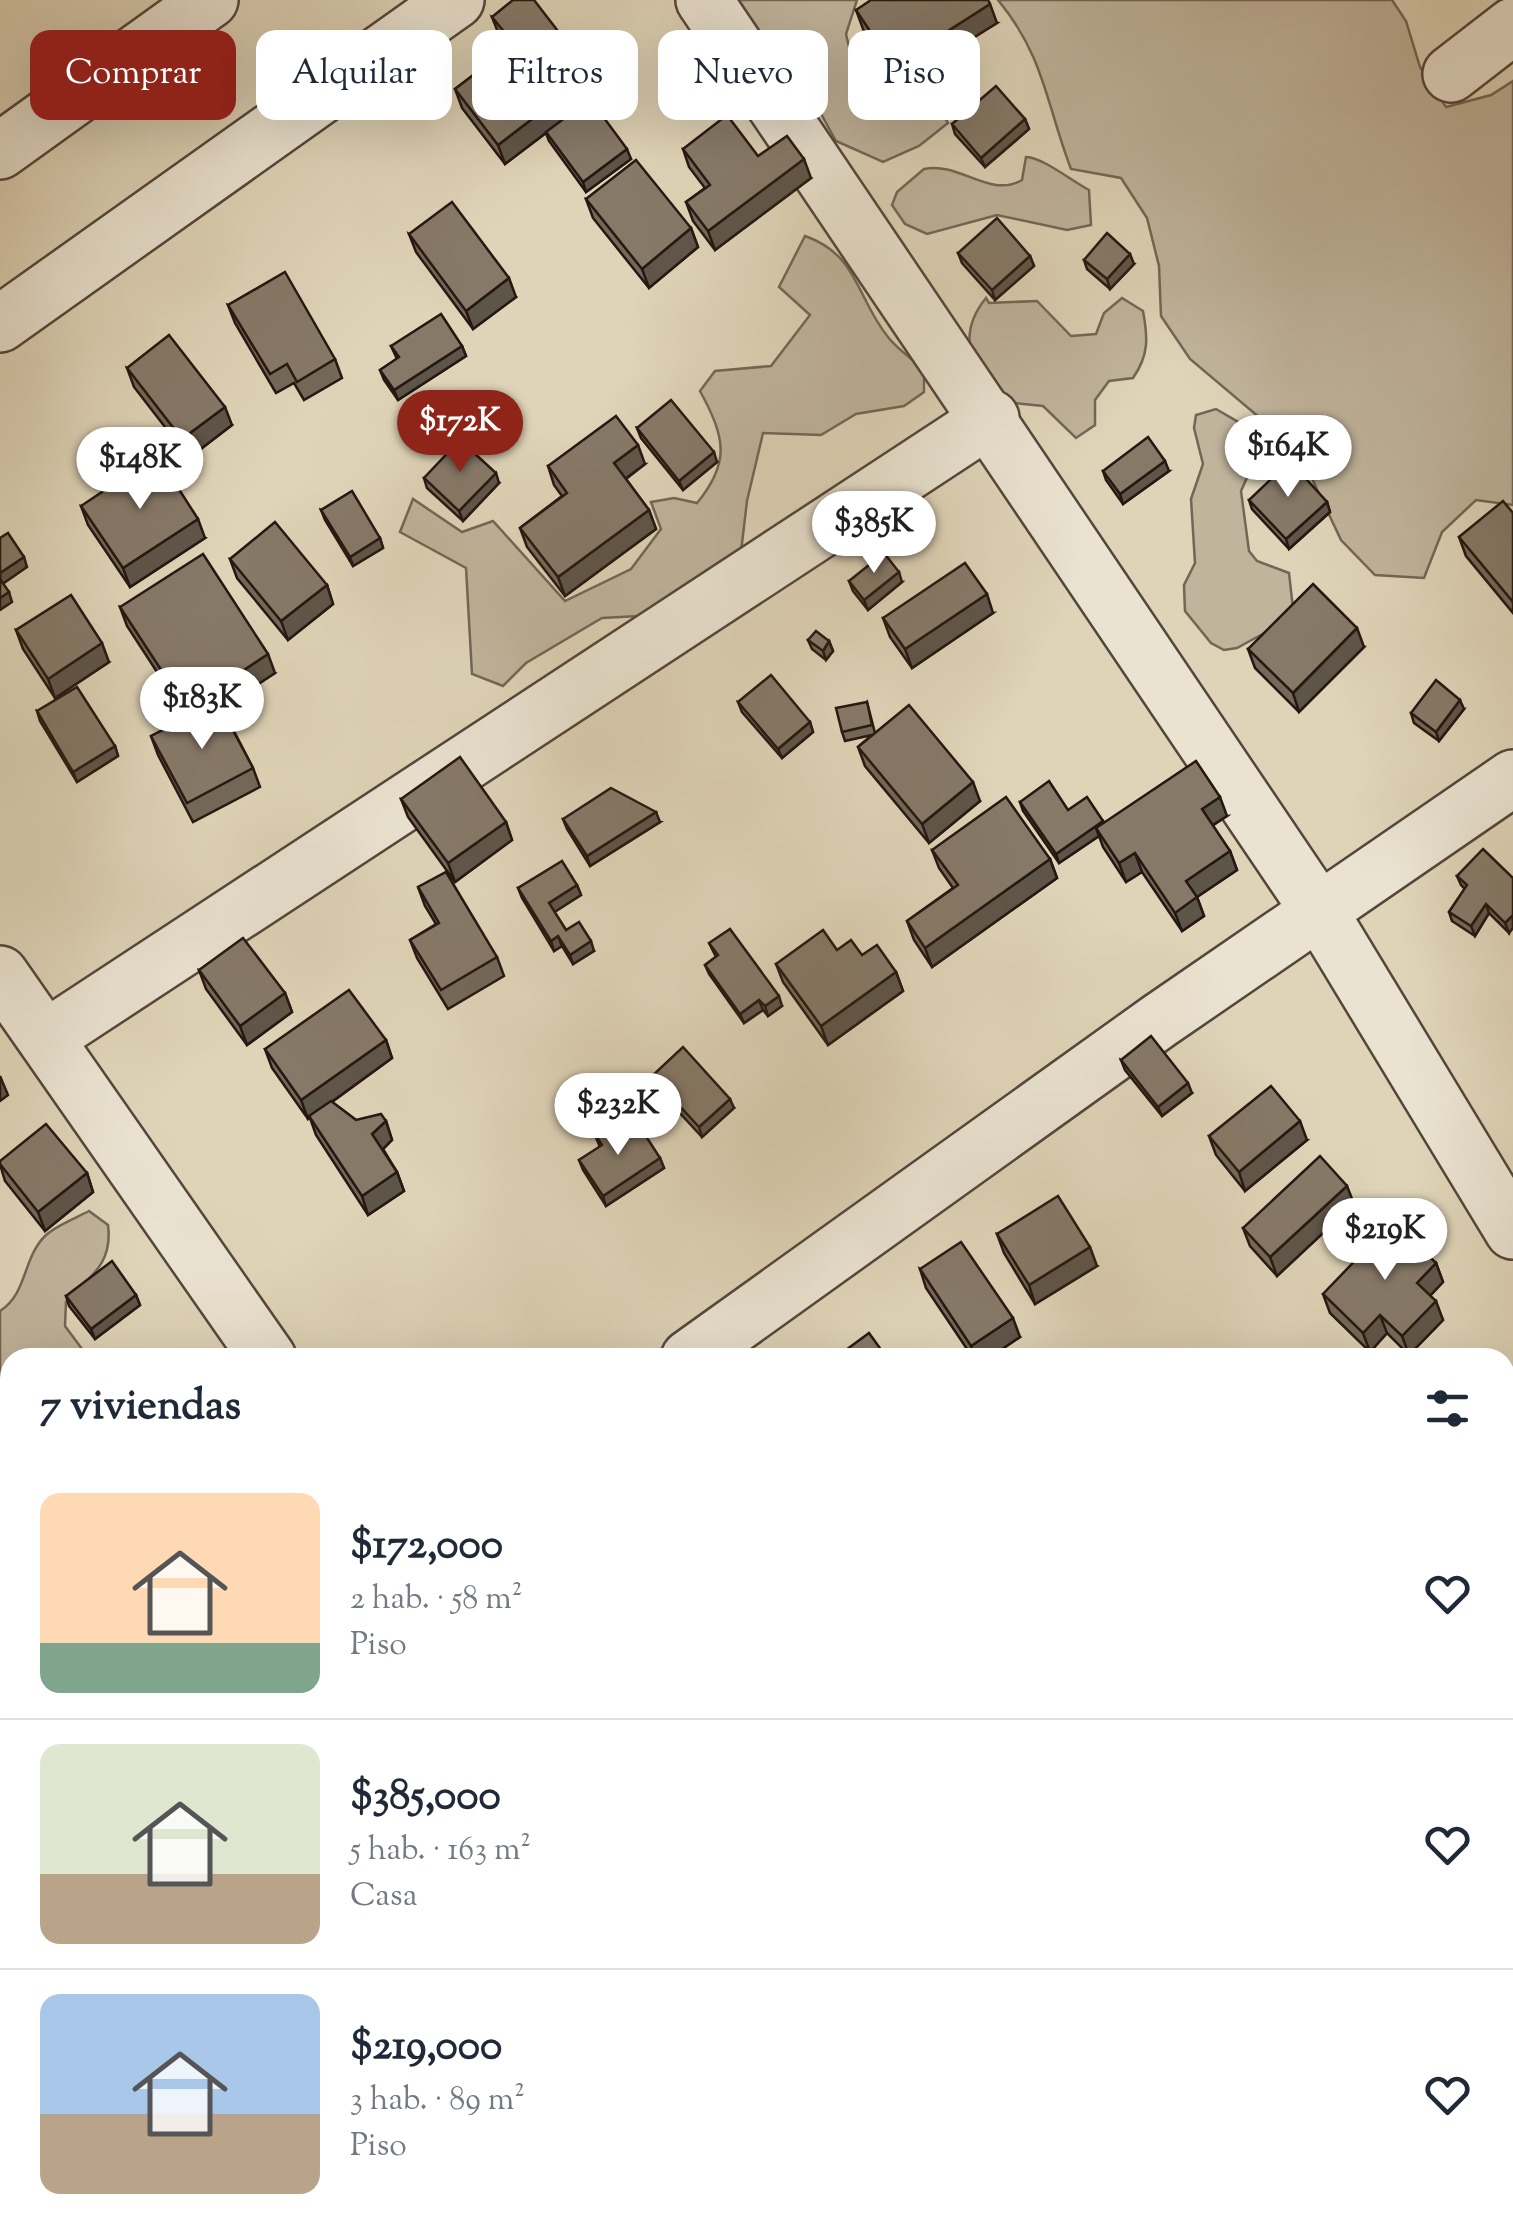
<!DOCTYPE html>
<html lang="es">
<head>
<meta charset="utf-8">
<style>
  :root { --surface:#fff; --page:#f6f6f7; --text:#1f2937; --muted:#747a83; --line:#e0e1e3; --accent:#8f2418 }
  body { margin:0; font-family:"Sorts Mill Goudy",serif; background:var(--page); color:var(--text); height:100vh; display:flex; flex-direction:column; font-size:38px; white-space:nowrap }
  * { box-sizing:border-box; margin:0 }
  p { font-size:32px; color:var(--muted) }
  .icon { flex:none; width:55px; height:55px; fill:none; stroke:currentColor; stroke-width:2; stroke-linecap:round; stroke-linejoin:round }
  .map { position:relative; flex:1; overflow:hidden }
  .sheet { position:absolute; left:0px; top:1348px; width:1515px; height:892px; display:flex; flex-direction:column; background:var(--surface); border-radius:30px 30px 0 0; box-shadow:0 10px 40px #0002 }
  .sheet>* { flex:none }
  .guide { position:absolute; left:30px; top:30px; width:1000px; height:90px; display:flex; gap:20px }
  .price { position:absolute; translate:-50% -85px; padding:0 22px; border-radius:35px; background:#fff; color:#222; font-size:32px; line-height:65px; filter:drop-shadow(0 2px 5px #0008) }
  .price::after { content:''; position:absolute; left:50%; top:60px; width:30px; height:22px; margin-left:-15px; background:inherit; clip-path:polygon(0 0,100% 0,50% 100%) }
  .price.active { background:var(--accent); color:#fff }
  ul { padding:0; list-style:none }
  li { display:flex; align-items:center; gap:30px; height:250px; padding:0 40px }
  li+li { border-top:2px solid var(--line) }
  li span { display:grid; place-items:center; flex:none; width:280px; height:200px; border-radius:20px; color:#555 }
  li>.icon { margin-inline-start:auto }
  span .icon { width:120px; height:120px; fill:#fffc; stroke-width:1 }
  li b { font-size:42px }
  h2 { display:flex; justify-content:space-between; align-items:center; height:120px; padding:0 40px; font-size:42px }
  .pill { padding:0 35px; border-radius:20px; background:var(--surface); box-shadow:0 10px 40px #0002; font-size:35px; line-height:90px }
  .pill.active { background:var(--accent); color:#fff }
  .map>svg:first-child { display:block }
  .green { fill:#c0b49c; stroke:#736656; stroke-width:2.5 }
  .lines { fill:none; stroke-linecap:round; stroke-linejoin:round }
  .minor-casing { stroke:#54463b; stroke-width:60 }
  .minor { stroke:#eae3d1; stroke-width:55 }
  .wall { fill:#736859; stroke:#261711; stroke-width:2.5 }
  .shaded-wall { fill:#5e5549; stroke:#261711; stroke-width:2.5 }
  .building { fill:#867968; stroke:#261711; stroke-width:2.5 }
</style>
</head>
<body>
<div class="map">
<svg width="1513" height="2239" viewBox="0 0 1513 2239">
  <rect width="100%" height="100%" fill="#dfd4b8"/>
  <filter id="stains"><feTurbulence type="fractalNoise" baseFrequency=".002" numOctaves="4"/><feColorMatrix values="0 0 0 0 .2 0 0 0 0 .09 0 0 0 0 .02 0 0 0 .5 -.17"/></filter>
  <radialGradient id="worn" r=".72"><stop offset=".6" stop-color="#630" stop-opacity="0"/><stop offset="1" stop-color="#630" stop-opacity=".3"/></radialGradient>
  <g class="green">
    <polygon points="726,0 857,0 846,34 849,47 867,62 875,86 904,110 942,113 948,123 919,146 883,162 836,141 815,103 789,91"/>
    <path d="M998 0H1392L1406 21 1420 67 1446 107 1491 95 1513 81V505L1476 500 1442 532 1424 578 1375 575 1341 540 1299 451 1190 359 1161 316 1159 266 1147 218 1121 178 1071 169C1046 104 1045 57 998 0Z"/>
    <path d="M1026 157C1044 158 1070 180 1089 190L1091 225 1067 230 997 215 927 234 905 224 892 205 897 192 924 169C959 161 990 199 1022 180Z"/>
    <path d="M805 236C859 255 856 298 888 337 897 349 912 359 924 369V392L904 406 856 414 821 435 763 433 747 501 741 552 682 593 639 616 602 618 526 663 503 686 472 674 466 568 400 532 413 499 462 532 493 521 565 601 631 569 661 529 651 502 674 498 697 503C731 462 725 437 700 391L715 371 771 366 810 315 779 287Z"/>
    <path d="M986 298 989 303 1037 301 1071 336 1096 334 1104 313 1122 298 1143 311C1148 338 1149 355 1133 378L1109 381 1095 400V425L1076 438 1043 406 995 401C973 364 955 336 986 298Z"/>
    <polygon points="1216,409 1245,426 1256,448 1255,460 1241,491 1249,551 1257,561 1289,573 1293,608 1279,625 1237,648 1224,650 1211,643 1185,611 1184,585 1195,563 1191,499 1203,464 1194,428 1196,415"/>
    <path d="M89 1211 108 1225C113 1263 91 1276 66 1302L65 1326 88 1357 10 1358V2056L0 2058V1311C28 1293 22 1258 46 1235 57 1225 76 1218 89 1211Z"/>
  </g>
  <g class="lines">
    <g class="minor-casing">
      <g id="minor">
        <polyline points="704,0 1319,911 1513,1231"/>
        <polyline points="1451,74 1513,26"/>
        <polyline points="0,151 210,0"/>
        <polyline points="0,324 456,0"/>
        <polyline points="0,974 268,1358"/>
        <polyline points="46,1038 991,418"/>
        <polyline points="689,1358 1159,1021 1513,778"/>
        <polyline points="1505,1533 1513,1526"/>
        <polyline points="1505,2155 1513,2150"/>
        <polyline points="816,2230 821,2239"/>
        <polyline points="338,2239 354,2230"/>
        <polyline points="1345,2239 1366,2230"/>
      </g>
    </g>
    <use href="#minor" class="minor"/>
  </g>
  <g class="wall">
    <polygon points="856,10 997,23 899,84 863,29"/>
    <polygon points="492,17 591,74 598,93 590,99 631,159 586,192 549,141 546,133 505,164 462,108 455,89 509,48 499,35"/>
    <polygon points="1025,119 1029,129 985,167 955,134 952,124"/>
    <polygon points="683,149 758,156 811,178 715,250 693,221 686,202 705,188 689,167"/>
    <polygon points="586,199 691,228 698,247 649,288 593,218"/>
    <polygon points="409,234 516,297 473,329 416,252"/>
    <polygon points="958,253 1030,256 1034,266 995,300 962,263"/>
    <polygon points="1084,260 1134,264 1110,289 1087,269"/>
    <polygon points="228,305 335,359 342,378 304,400 294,383 276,393 235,323"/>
    <polygon points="391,346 462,346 466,356 398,400 384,380 380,370 397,359"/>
    <polygon points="127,368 232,425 189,458 134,387"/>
    <polygon points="637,428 717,462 683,490 641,438"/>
    <polygon points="645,464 626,479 649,510 656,529 565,596 527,547 520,528 562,496 554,485 548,466"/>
    <polygon points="1103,471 1169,471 1123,504 1106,480"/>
    <polygon points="424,478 499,483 463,521 427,488"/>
    <polygon points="1249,500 1327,502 1330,512 1289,549 1252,509"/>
    <polygon points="81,506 205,538 130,587 88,525"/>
    <polygon points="321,510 380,538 383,548 353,566 325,520"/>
    <polygon points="1513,513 1513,613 1466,556 1459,537"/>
    <polygon points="230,559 327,585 333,604 288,640 237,578"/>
    <polygon points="849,581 902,582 868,610 853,591"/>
    <polygon points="120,607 275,673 222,708 253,768 260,787 193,822 158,755 151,736 187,718 127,626"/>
    <polygon points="993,613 912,668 890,637 883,618"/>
    <polygon points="16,630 109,662 55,698 23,649"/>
    <polygon points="808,640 829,641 833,651 826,660 812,649"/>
    <polygon points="1364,647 1299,712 1255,668 1248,649"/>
    <polygon points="738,702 810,722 813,732 782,758 742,712"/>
    <polygon points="867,702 875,733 980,801 929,843 865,766 858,747 872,735 845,741 842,732"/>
    <polygon points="1464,709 1439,741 1414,723 1411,713"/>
    <polygon points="37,711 115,746 118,756 77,782 40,721"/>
    <polygon points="401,799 506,822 512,840 455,882 408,817"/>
    <polygon points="1020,802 1068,810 1103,821 1104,823 1227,816 1212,826 1230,851 1237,870 1197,897 1204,916 1182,931 1142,872 1126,882 1103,847 1099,836 1059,863 1023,811"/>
    <polygon points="563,819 660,822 590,866 567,829"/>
    <polygon points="932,850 1050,859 1057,878 932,967 914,940 907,921 953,888 939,868"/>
    <polygon points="1457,876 1513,878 1509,933 1489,913 1475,936 1452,921 1449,912 1465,889 1461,885"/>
    <polygon points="577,885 581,895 554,912 566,930 594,951 573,964 562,946 554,951 522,898 518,888"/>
    <polygon points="418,887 497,957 504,976 448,1009 417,958 410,940 436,924 425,906"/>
    <polygon points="709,943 782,1006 768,1016 763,1010 744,1023 709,974 705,965 716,957"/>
    <polygon points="837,950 862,955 896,972 903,991 828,1045 783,982 776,964"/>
    <polygon points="199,970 285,993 292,1012 247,1045 206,989"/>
    <polygon points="386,1040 392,1058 332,1102 356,1120 386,1121 392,1140 383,1149 397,1172 404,1191 368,1215 316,1135 310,1118 308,1119 272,1068 265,1049"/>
    <polygon points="1121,1060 1192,1093 1162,1116 1125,1070"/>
    <polygon points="652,1076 734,1108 702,1137 655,1086"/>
    <polygon points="594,1133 620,1141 660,1158 664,1168 606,1206 583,1170 579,1160 600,1147"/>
    <polygon points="1209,1136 1307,1140 1245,1191 1216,1155"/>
    <polygon points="0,1164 87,1173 93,1192 45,1231 5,1181"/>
    <polygon points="1354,1204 1277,1276 1250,1246 1243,1228"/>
    <polygon points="997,1234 1097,1266 1035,1304 1004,1253"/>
    <polygon points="1436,1263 1443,1282 1430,1296 1443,1320 1409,1355 1387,1333 1370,1352 1330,1313 1323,1294"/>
    <polygon points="920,1269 1020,1337 989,1358 973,1358 926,1288"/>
    <polygon points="136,1295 140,1305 95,1339 69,1306 66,1296"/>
    <polygon points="1513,1831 1513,1910 1505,1902 1505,1838"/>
    <polygon points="10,2076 10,2138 0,2144 0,2081"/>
    <polygon points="514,2230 557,2230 558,2234 544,2239 518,2239"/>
    <polygon points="1066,2230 1105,2230 1105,2231 1088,2239 1070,2239"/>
    <polygon points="1466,2230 1505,2230 1513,2239 1476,2239"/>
  </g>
  <g class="shaded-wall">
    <polygon points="990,4 997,23 899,84 893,66"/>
    <polygon points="591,74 598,93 505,164 498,145"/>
    <polygon points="1025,119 1029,129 985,167 981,158"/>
    <polygon points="627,149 631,159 586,192 583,182"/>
    <polygon points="804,159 811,178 715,250 708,231"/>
    <polygon points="691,228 698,247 649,288 642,269"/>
    <polygon points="1130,254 1134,264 1110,289 1107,279"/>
    <polygon points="1030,256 1034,266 995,300 992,290"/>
    <polygon points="509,278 516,297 473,329 466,311"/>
    <polygon points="462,346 466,356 398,400 394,390"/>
    <polygon points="225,407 232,425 189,458 182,439"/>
    <polygon points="638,445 645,464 621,482 614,463"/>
    <polygon points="714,452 717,462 683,490 679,481"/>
    <polygon points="1165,461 1169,471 1123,504 1120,494"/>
    <polygon points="496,473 499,483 463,521 459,511"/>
    <polygon points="1327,502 1330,512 1289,549 1286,539"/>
    <polygon points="649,510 656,529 565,596 558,577"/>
    <polygon points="198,519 205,538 130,587 123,568"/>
    <polygon points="380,538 383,548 353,566 350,557"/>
    <polygon points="24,557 27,567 1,585 0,573"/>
    <polygon points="899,572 902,582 868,610 864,600"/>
    <polygon points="327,585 333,604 288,640 281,621"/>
    <polygon points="9,592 12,602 0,610 0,598"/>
    <polygon points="987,594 993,613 912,668 905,649"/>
    <polygon points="1357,628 1364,647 1299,712 1293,693"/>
    <polygon points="829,641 833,651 826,660 823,651"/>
    <polygon points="102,643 109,662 55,698 48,679"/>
    <polygon points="268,654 275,673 192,727 186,708"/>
    <polygon points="1460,700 1464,709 1439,741 1436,732"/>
    <polygon points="810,722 813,732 782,758 778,749"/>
    <polygon points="115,746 118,756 77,782 73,772"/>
    <polygon points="973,782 980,801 929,843 922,824"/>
    <polygon points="1220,797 1227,816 1208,828 1202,809"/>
    <polygon points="656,812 660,822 590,866 587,856"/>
    <polygon points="1103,821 1107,830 1096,828 1099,836 1059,863 1056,854"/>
    <polygon points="506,822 512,840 455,882 448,863"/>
    <polygon points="1230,851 1237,870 1197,897 1204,916 1182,931 1175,913 1186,881"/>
    <polygon points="1135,853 1142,872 1126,882 1119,863"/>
    <polygon points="1050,859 1057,878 932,967 925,948"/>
    <polygon points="577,885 581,895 553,913 549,903"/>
    <polygon points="1486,904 1489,913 1475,936 1471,926"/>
    <polygon points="1513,915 1513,928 1509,933 1505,923"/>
    <polygon points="558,936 562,946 554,951 551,941"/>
    <polygon points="591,941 594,951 573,964 570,955"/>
    <polygon points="896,972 903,991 828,1045 821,1026"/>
    <polygon points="285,993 292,1012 247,1045 240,1026"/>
    <polygon points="779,996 782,1006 768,1016 765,1006"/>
    <polygon points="759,1000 763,1010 744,1023 740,1014"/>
    <polygon points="386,1040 392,1058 308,1119 301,1100"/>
    <polygon points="0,1076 8,1095 0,1101"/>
    <polygon points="1188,1083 1192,1093 1162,1116 1158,1107"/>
    <polygon points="730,1099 734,1108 702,1137 699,1127"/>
    <polygon points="386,1121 392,1140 379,1153 372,1134"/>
    <polygon points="1300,1121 1307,1140 1245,1191 1239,1172"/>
    <polygon points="660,1158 664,1168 606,1206 603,1196"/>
    <polygon points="397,1172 404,1191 368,1215 362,1196"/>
    <polygon points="87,1173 93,1192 45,1231 38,1212"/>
    <polygon points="1347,1186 1354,1204 1277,1276 1270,1257"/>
    <polygon points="1090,1247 1097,1266 1035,1304 1029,1285"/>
    <polygon points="1436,1263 1443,1282 1424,1302 1417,1283"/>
    <polygon points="136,1295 140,1305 95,1339 91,1329"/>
    <polygon points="1436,1301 1443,1320 1409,1355 1402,1336"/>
    <polygon points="1380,1315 1387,1333 1370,1352 1363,1333"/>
    <polygon points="1013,1318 1020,1337 989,1358 975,1358 971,1346"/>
    <polygon points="1508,1672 1511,1682 1505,1691 1505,1676"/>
    <polygon points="1510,1702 1513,1713 1505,1724 1505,1709"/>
    <polygon points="1513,2229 1513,2239 1504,2239"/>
  </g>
  <g class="building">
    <polygon points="513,0 534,0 591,74 498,145 455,89 514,44 492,17"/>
    <polygon points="871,0 988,0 990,4 893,66 856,10"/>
    <polygon points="996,86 1025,119 981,158 952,124"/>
    <polygon points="590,99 627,149 583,182 546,132"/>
    <polygon points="727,115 758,156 787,136 804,159 708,231 686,202 710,185 683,149"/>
    <polygon points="636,160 691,228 642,269 586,199"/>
    <polygon points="452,202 509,278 466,311 409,234"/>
    <polygon points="997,218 1030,256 992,290 958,253"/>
    <polygon points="1107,233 1130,254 1107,279 1084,260"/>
    <polygon points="285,272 335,359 297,382 287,364 270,374 228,305"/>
    <polygon points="441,314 462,346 394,390 380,370 399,357 391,346"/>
    <polygon points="169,335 225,407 182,439 127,368"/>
    <polygon points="671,400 714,452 679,481 637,428"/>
    <polygon points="616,416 638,445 614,463 649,510 558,577 520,528 567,493 548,466"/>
    <polygon points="1148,437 1165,461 1120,494 1103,471"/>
    <polygon points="460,440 496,473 459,511 424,478"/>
    <polygon points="157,455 198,519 123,568 81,506"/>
    <polygon points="1290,461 1327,502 1286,539 1249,500"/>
    <polygon points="352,491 380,538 350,557 321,510"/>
    <polygon points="1503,501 1513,513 1513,602 1459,537"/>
    <polygon points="275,522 327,585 281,621 230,559"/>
    <polygon points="8,533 24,557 0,573 0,538"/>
    <polygon points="884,553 899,572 864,600 849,581"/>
    <polygon points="203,554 268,654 186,708 120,607"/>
    <polygon points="965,563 987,594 905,649 883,618"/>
    <polygon points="0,579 9,592 0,598"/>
    <polygon points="1313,584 1357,628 1293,693 1248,649"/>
    <polygon points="71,595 102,643 48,679 16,630"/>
    <polygon points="816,631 829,641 823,651 808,640"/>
    <polygon points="771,675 810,722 778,749 738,702"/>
    <polygon points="1436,680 1460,700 1436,732 1411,713"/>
    <polygon points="77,687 115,746 73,772 37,711"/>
    <polygon points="218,702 253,768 187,803 151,736"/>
    <polygon points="867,702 872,725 842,732 836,708"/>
    <polygon points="909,705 973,782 922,824 858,747"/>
    <polygon points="460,757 506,822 448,863 401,799"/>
    <polygon points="1196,761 1220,797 1202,809 1230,851 1186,881 1197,897 1175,913 1135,853 1119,863 1096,828"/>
    <polygon points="1049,781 1068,810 1087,797 1103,821 1056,854 1020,802"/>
    <polygon points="611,788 656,812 587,856 563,819"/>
    <polygon points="1006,797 1050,859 925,948 907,921 958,885 932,850"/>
    <polygon points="1483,849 1513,878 1513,915 1505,923 1486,904 1471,926 1449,912 1467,885 1457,876"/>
    <polygon points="562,861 577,885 549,903 566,930 579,922 591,941 570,955 558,936 551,941 518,888"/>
    <polygon points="446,872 497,957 441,990 410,940 439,923 418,887"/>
    <polygon points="730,929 779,996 765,1006 759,1000 740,1014 705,965 718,955 709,943"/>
    <polygon points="823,930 837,950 851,940 862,955 877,945 896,972 821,1026 776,964"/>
    <polygon points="243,938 285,993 240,1026 199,970"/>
    <polygon points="349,990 386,1040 301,1100 265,1049"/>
    <polygon points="1151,1036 1188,1083 1158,1107 1121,1060"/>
    <polygon points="683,1047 730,1099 699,1127 652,1076"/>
    <polygon points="1271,1086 1300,1121 1239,1172 1209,1136"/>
    <polygon points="331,1101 356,1120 381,1114 386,1121 372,1134 397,1172 362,1196 309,1116"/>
    <polygon points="46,1124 87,1173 38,1212 0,1164 0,1161"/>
    <polygon points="609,1124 620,1141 640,1127 660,1158 603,1196 579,1160 602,1145 594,1133"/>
    <polygon points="1320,1156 1347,1186 1270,1257 1243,1228"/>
    <polygon points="1058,1196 1090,1247 1029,1285 997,1234"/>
    <polygon points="1393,1221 1436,1263 1417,1283 1436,1301 1402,1336 1380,1315 1363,1333 1323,1294"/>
    <polygon points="961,1242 1013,1318 971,1346 920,1269"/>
    <polygon points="112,1261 136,1295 91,1329 66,1296"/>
    <polygon points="869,1333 887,1358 835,1358"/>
    <polygon points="1513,1831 1513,1898 1510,1901 1505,1896 1505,1838"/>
    <polygon points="10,2076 10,2116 0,2121 0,2081"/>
    <polygon points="1505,2196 1513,2203 1513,2229 1504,2239 1484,2239 1474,2230 1505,2230"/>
    <polygon points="514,2230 539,2230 517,2238"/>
    <polygon points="1066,2230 1082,2230 1069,2236"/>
  </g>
  <rect width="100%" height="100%" filter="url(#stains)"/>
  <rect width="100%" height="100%" fill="url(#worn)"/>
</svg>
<b class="price active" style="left:460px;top:475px">$172K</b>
<b class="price" style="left:1288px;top:500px">$164K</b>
<b class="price" style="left:140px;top:512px">$148K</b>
<b class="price" style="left:874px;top:576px">$385K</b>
<b class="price" style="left:202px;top:752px">$183K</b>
<b class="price" style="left:618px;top:1158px">$232K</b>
<b class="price" style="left:1385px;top:1283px">$219K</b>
<div class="guide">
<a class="pill active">Comprar</a>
<a class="pill">Alquilar</a>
<a class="pill">Filtros</a>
<a class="pill">Nuevo</a>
<a class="pill">Piso</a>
</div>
<section class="sheet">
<h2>7 viviendas<svg class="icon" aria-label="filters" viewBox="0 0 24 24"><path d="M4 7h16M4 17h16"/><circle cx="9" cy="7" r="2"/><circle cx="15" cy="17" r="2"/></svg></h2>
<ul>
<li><span style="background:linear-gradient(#ffd9b3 75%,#7fa58c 0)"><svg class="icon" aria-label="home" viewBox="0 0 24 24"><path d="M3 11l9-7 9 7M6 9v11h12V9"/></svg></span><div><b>$172,000</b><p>2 hab. · 58 m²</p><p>Piso</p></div><svg class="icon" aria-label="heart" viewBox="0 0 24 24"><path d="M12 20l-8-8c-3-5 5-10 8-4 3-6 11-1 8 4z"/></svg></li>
<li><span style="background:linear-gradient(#dfe7d0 65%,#b9a48a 0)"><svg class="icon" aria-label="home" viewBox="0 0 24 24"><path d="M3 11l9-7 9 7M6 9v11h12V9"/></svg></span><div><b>$385,000</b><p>5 hab. · 163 m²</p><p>Casa</p></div><svg class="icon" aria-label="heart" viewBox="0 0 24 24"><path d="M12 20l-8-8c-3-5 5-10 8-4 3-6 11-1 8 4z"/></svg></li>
<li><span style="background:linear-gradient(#a9c7e8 60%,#b9a48a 0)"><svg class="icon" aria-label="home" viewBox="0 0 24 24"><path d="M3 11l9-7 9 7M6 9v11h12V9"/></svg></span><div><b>$219,000</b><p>3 hab. · 89 m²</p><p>Piso</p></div><svg class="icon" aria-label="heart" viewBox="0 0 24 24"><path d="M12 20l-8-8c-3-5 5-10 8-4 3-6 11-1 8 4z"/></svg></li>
</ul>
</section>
</div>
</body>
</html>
